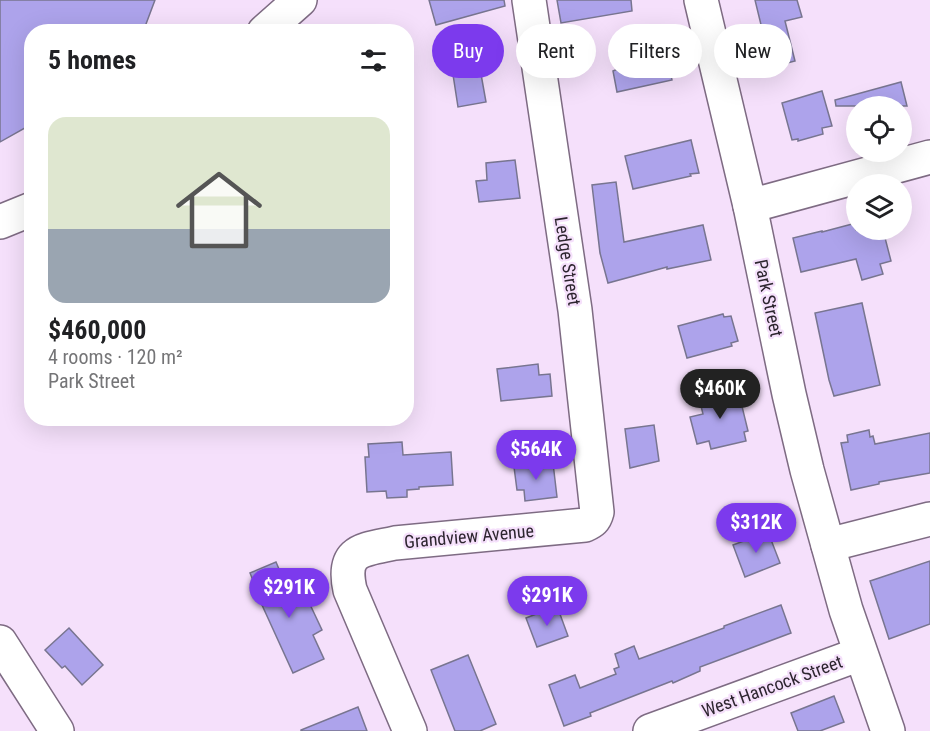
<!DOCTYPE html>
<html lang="en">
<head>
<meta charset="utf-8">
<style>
  :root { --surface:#fff; --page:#f2f2f2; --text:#202124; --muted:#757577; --line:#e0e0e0; --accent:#7c3aed }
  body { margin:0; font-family:"Roboto Condensed",sans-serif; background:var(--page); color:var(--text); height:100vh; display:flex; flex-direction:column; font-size:22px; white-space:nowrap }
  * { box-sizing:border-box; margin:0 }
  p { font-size:20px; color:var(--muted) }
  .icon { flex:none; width:33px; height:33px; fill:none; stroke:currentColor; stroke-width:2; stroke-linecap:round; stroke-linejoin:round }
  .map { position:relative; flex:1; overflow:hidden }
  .panel { position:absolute; left:24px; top:24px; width:390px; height:402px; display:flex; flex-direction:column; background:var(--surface); border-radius:24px; box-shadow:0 6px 24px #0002 }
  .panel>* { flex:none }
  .guide { position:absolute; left:432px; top:24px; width:408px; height:54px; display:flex; gap:12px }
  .buttons { position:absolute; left:846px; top:96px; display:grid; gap:12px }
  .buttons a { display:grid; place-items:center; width:66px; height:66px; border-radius:50%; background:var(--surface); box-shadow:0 6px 24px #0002; font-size:30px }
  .price { position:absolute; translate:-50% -51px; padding:0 14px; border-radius:21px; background:var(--accent); color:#fff; font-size:20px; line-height:39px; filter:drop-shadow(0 2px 3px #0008) }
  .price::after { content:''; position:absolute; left:50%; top:36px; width:18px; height:14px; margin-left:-9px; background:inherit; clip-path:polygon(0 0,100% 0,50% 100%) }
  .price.active { background:#222; color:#fff }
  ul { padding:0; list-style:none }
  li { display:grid; align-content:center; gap:12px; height:318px; padding:0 24px }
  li+li { border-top:2px solid var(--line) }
  li span { display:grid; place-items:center; height:186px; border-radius:18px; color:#555 }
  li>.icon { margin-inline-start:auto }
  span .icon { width:108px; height:108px; fill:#fffc; stroke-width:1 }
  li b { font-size:26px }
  h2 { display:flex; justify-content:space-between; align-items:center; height:72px; padding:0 24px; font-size:26px }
  .chip { padding:0 21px; border-radius:27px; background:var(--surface); box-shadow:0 6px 24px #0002; font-size:21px; line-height:54px }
  .chip.active { background:var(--accent); color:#fff }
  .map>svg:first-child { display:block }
  .building { fill:#ada3eb; stroke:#787590; stroke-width:1.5 }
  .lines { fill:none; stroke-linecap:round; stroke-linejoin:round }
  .minor-casing { stroke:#7e6b83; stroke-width:36 }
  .minor { stroke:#fff; stroke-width:33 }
  .labels { text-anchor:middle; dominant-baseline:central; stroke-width:4.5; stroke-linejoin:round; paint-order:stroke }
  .street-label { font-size:18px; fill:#2d252f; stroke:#f5e0fb }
</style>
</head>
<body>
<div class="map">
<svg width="930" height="731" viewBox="0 0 930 731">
  <rect width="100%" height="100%" fill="#f5e0fb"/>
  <g class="building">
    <polygon points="0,0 155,0 143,32 32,32 32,124 0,142"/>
    <polygon points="429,0 504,0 505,6 436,25"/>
    <polygon points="557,0 631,0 632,11 561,23"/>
    <polygon points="755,0 797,0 802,17 785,21 795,61 764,69 756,40 764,37"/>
    <polygon points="665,49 672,80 617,92 613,71 618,69 616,60"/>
    <polygon points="479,63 486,102 458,107 452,68"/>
    <polygon points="901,82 907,106 836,106 835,100"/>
    <polygon points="822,91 832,126 822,128 823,134 798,141 798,139 792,140 782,103"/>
    <polygon points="691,140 699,173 690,174 691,176 633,189 625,156"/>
    <polygon points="515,160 520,198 479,202 476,181 487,180 486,163"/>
    <polygon points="616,182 624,242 703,225 711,260 667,269 667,267 608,283 600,253 592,185"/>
    <polygon points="856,223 856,230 883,230 891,261 880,264 883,274 862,280 856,259 801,272 793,238 822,231 822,232"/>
    <polygon points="862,303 880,385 834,396 829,380 815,313"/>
    <polygon points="723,314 724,317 731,316 738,341 731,343 732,346 687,358 678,326"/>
    <polygon points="538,364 539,375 550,374 552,396 501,401 497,369"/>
    <polygon points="733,389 735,396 739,394 748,431 744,432 746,441 711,449 709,441 697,444 690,417 703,414 699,398"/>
    <polygon points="654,425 659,461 630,468 625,429"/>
    <polygon points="869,430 870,437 873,436 875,444 930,433 930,473 879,482 879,484 851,490 841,443 848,442 847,435"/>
    <polygon points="402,442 403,455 451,452 453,485 419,487 419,489 407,490 407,497 387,498 386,491 367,492 365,457 369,457 368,444"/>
    <polygon points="553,463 557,497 525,501 524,490 517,490 514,467"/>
    <polygon points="768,532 780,563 745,577 733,545"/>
    <polygon points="930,561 930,624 889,639 870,581"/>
    <polygon points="276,562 293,602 306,596 322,630 313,635 324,659 293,673 262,605 263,605 250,573"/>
    <polygon points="781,605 791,633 700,667 700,671 673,683 672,681 590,713 591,716 564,726 549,685 575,675 580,688 616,674 614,669 619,667 615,654 634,646 639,659 724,628 724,626"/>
    <polygon points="557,606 568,636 537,647 526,618"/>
    <polygon points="69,628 103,665 82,685 65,666 62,668 45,650"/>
    <polygon points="468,655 496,724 480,731 455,731 431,670"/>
    <polygon points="834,696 844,722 820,731 798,731 791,713"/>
    <polygon points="358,707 367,731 301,731 301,730"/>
  </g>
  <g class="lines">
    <g class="minor-casing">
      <g id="minor">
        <polyline points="701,0 750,206 789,394 807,470 846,610 888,731"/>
        <polyline points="264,32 300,0"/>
        <polyline points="750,206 930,157"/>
        <polyline points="0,222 32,209"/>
        <polyline points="828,545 930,519"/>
        <polyline points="0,642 57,731"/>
        <path d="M410 731 350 590C341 549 363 550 395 543L585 525C592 522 595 520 597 512L575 310 529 0"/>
        <polyline points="650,731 860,654"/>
      </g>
    </g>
    <use href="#minor" class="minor"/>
  </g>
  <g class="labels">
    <g class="street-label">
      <text transform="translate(568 261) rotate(81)">Ledge Street</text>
      <text transform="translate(769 298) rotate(78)">Park Street</text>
      <text transform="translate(469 536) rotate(-5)">Grandview Avenue</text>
      <text transform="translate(772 686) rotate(-20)">West Hancock Street</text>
    </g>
  </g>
</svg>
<div class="buttons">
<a><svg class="icon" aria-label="locate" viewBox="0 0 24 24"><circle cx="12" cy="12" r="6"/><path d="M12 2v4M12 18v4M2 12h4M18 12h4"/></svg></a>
<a><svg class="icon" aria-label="layers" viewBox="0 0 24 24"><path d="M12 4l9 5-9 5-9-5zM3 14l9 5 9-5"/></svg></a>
</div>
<b class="price active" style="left:720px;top:420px">$460K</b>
<b class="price" style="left:536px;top:481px">$564K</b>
<b class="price" style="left:756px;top:554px">$312K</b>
<b class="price" style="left:289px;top:619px">$291K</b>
<b class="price" style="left:547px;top:627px">$291K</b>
<div class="guide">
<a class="chip active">Buy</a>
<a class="chip">Rent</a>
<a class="chip">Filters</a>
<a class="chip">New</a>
</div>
<section class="panel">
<h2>5 homes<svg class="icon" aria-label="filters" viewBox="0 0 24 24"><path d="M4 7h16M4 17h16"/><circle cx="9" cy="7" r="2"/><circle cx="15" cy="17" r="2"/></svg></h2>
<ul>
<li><span style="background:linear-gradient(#dfe7d0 60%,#9aa5b1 0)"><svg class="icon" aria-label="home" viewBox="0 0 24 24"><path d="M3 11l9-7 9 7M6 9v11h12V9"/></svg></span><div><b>$460,000</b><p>4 rooms · 120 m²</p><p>Park Street</p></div></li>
</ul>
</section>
</div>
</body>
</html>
